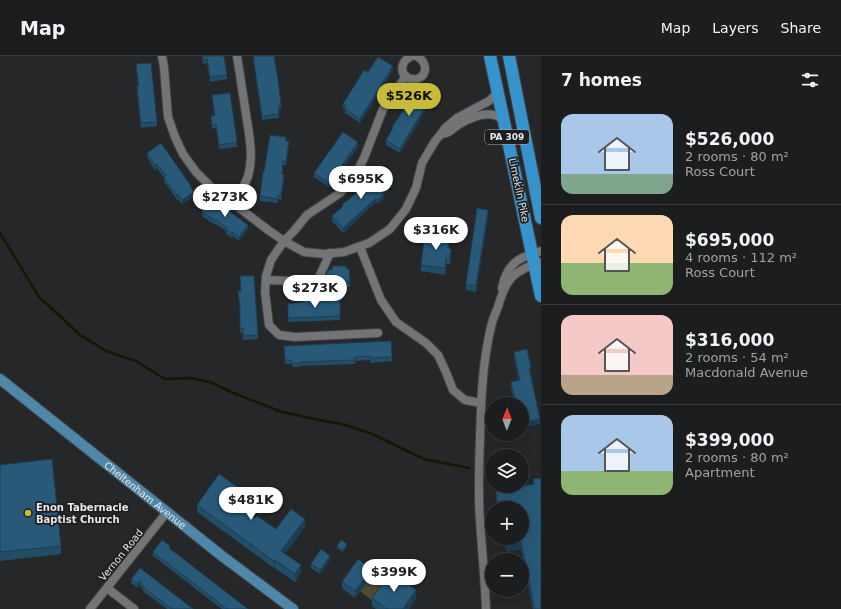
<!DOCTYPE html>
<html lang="en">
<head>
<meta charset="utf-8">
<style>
  :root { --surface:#1c1d1f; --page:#292a2c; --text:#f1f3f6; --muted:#a0a2a4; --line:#3a3b3d; --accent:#c8bb3b }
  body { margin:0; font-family:"DejaVu Sans",sans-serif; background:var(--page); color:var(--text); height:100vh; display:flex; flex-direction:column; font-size:15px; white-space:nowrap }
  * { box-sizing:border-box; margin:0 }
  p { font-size:13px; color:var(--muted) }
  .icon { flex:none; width:22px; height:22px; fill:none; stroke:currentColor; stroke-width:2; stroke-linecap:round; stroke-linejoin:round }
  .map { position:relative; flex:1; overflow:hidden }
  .sheet { display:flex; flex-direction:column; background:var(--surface); width:300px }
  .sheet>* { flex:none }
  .needle { width:26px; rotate:1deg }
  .controls { position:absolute; left:485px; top:341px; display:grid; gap:8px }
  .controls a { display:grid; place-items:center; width:44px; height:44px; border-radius:50%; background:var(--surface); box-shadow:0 4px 16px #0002,0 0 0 1px var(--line); font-size:20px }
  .price { position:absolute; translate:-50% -34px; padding:0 9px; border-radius:14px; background:#fff; color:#222; font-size:13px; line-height:26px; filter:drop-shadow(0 1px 2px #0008) }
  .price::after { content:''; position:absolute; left:50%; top:24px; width:12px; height:9px; margin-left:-6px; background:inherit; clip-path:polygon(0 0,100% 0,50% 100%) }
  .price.selected { background:var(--accent); color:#111 }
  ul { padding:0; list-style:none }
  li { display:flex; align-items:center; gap:12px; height:100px; padding:0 20px }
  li+li { border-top:1px solid var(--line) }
  li span { display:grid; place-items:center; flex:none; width:112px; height:80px; border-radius:12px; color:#555 }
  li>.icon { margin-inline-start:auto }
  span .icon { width:48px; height:48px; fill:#fffc; stroke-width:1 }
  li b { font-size:17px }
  h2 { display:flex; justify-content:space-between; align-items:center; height:48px; padding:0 20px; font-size:17px }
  header { display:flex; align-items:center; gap:24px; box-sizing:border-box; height:56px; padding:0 20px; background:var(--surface); border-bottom:1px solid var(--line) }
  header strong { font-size:19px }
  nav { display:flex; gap:22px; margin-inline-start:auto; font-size:14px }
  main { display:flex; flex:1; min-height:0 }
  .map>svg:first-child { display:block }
  .green { fill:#4e4b2f }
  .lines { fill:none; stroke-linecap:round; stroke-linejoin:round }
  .stream { stroke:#181500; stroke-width:2.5 }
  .minor-casing { stroke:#424446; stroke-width:10 }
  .major-casing { stroke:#424446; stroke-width:12 }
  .highway-casing { stroke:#424446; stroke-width:14 }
  .minor { stroke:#727476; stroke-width:8 }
  .major { stroke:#4e87a9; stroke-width:10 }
  .highway { stroke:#3693cb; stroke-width:12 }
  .wall { fill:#224d67 }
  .shaded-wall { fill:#1c3e54 }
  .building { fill:#285978; stroke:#1c3e54 }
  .poi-dot { fill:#c8bb3b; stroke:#1c1e20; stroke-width:1.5 }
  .labels { text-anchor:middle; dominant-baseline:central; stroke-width:3.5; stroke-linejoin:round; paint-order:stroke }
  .shield { fill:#1c1e20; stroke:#aaabad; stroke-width:1 }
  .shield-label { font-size:9px; font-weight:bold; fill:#e7e8e9 }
  .street-label { font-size:10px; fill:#e7e8e9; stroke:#1c1e20 }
  .poi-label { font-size:10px; font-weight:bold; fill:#e7e8e9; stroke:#1c1e20; text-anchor:start }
</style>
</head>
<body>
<header>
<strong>Map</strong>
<nav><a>Map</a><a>Layers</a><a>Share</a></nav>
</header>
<main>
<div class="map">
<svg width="541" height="553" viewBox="0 0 541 553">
  <rect width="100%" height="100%" fill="#252729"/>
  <polygon class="green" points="372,520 386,530 374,546 360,535"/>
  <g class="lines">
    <polyline class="stream" points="0,177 39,241 61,261 79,278 106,295 136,305 165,323 190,322 210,326 231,336 282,356 319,364 346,369 372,378 424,403 469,412"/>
    <g class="minor-casing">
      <g id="minor">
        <polyline points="162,0 164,11 168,61 175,81 183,98 196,116 211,131 233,147 268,174 284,185 304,196 324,198 344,196 369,187 390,173 406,153 416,132 422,107 435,85 441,78 445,72 457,62 489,45 498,36"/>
        <path d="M412 0C399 5 399 21 412 23 427 25 430 6 416 0"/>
        <path d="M441 78C450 77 451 74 458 69 467 63 483 56 494 59 497 60 501 62 503 63"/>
        <path d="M233 147C239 138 245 130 248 120 254 100 249 78 246 58 243 39 240 19 237 0"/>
        <polyline points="360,191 381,244 396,266 426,287 438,299 446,316 453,334 465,344 481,347"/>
        <polyline points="266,224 317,226 330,197"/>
        <path d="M502 232C507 208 518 201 541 195"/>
        <polyline points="378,277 295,281 279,279 269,269 265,236 266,220 271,204 284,185 294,175 307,159 340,137 354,122 364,102 383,53 406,20"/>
        <polyline points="107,532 134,553"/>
        <polyline points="90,553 167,456"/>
        <path d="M486 553C485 524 482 494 480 465 478 438 479 410 480 383 481 346 482 308 491 271 492 265 495 258 498 251 501 241 504 230 512 221 519 214 531 209 541 206"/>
      </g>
    </g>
    <g class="major-casing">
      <g id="major">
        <path id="s1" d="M0 323 222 500 293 553"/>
      </g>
    </g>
    <g class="highway-casing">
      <g id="highway">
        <polyline points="490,0 541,240"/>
        <polyline points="509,0 541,162"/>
      </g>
    </g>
    <use href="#minor" class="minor"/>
    <use href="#major" class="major"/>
    <use href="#highway" class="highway"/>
  </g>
  <g class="wall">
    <polygon points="202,0 224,0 227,19 227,23 210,26 207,7 203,8"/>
    <polygon points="253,0 281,49 281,53 279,54 279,62 262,64"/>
    <polygon points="136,8 157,66 157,70 141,72 140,64 137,35 137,30 138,30"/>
    <polygon points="393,14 360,67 345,57 345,53 343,52 343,48 368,16"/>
    <polygon points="212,39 237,86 237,91 219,93 216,72 212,73 211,64 211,60 215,60"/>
    <polygon points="432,43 400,97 386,89 386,84 392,74 392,71 404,54 404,51"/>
    <polygon points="286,85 289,89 286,109 283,109 282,118 284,123 281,144 278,143 278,147 260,145 260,140 264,116"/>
    <polygon points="358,91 329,131 314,121 314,117"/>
    <polygon points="147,97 191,131 194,140 182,148 178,143 177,144 164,125 164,122 157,112 155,114 147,101"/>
    <polygon points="358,134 389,134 384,139 384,142 378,148 376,146 343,177 332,165 332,160 342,151 342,149 358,135"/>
    <polygon points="202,156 248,173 239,185 233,180 232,182 226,178 226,175 216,168 215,169 202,160"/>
    <polygon points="488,160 476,236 466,234 466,228"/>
    <polygon points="449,188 449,192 451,199 450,208 446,208 445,219 421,215 421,209"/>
    <polygon points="346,213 349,213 350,231 347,231 347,234 333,234 333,231 330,231 330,230 327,230 326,215"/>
    <polygon points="238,235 258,279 258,283 243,284 243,276 240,277 240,254"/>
    <polygon points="340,243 340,264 288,266 288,248"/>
    <polygon points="391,285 392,305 370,307 370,304 355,305 355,308 300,310 300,311 292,311 292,308 285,308 284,290"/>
    <polygon points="514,296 531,317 540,368 522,348 515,348 511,331 511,326 519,325 514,301"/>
    <polygon points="0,409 61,490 61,498 0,505"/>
    <polygon points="541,422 541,553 533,553 521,493 507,496 504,482 522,482 522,452 498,452 496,442 496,436 533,428 533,423"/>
    <polygon points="197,449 253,450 248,458 255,462 276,473 305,471 285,498 301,517 295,526 275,512 274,512 197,456"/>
    <polygon points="337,490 347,490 343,496 337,492"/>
    <polygon points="170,493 194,512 248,553 222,553 153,500 153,496"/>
    <polygon points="330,504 320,518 311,512 311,508"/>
    <polygon points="140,512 193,553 167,553 144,536 140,529 138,532 131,527 131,523"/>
    <polygon points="372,520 355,542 342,532 342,526"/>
    <polygon points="372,542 416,543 409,553 376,553 372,550"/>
  </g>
  <g class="shaded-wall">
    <polygon points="393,10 393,14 360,67 360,63"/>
    <polygon points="432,39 432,43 400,97 400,93"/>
    <polygon points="289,85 289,89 286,109 286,105"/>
    <polygon points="358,86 358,91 329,131 329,127"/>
    <polygon points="157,108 157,112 155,114 155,109"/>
    <polygon points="284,119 284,123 281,144 281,139"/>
    <polygon points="389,130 389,134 384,139 384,142 378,148 378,144 382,136"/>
    <polygon points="194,136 194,140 182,148 182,144"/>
    <polygon points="178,138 178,143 177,144 177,139"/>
    <polygon points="376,142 376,146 343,177 343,172"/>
    <polygon points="488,154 488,160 476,236 476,230"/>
    <polygon points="248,169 248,173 239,185 239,181"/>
    <polygon points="233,176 233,180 232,182 232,178"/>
    <polygon points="451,193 451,199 450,208 450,202"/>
    <polygon points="446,202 446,208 445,219 445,212"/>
    <polygon points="540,363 540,368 522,372 522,367"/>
    <polygon points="253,442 253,450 244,463 244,455"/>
    <polygon points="305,463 305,471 281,503 281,495"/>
    <polygon points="521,486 521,493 507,496 507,489"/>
    <polygon points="347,488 347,490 343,496 343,494"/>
    <polygon points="330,500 330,504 320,518 320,514"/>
    <polygon points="275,504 275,512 274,512 274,505"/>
    <polygon points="301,509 301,517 295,526 295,518"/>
    <polygon points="372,513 372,520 355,542 355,535"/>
    <polygon points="140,524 140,529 138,532 138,528"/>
    <polygon points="416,534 416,543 409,553 403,553"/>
  </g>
  <g class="building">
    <polygon points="203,0 224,0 227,19 210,21 207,3 203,3"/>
    <polygon points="253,0 274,0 278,24 281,49 278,50 279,58 262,60"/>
    <polygon points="378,1 393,10 360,63 345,53 346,50 343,48 364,14 368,16"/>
    <polygon points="151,7 157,66 141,67 140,60 137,30 139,30 136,8"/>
    <polygon points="416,30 432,39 400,93 386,84 393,72 392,71 405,52 404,51"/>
    <polygon points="230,37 237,86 219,89 216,68 212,69 211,60 215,60 212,39"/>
    <polygon points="343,76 358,86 329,127 314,117"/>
    <polygon points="270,79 286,81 286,85 289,85 286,105 283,105 282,118 284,119 281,139 278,139 278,143 260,140 263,116 264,116"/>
    <polygon points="161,87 191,130 190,130 194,136 182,144 178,138 177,139 172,133 164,121 166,120 157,108 155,109 147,97"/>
    <polygon points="377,116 389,130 382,136 384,138 378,144 376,142 343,172 332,160 343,150 342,149 359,135 358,134"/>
    <polygon points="212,143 248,169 239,181 233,176 232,178 226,174 227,172 216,163 215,164 202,156"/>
    <polygon points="477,152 488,154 476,230 466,228"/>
    <polygon points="425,178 449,181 448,192 451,193 450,202 446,202 445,212 421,209"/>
    <polygon points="332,210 346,210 346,213 349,213 350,225 347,225 347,228 333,228 333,225 330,225 330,224 327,224 326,215 329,215 329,214 332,214"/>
    <polygon points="240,220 254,220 258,279 243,280 243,272 240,272 240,250 238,235 241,235"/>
    <polygon points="340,243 340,260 288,262 288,248 302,246 302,245"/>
    <polygon points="391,285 392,301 370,302 370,300 354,301 355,304 300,306 300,307 292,307 292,304 285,304 284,290"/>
    <polygon points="527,293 531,312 529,313 540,363 522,367 522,348 516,348 511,326 520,324 514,296"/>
    <polygon points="52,403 61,490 0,496 0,409"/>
    <polygon points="219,418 253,442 244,455 255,462 257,460 276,473 291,453 305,463 281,495 301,509 295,518 275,504 274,505 197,449"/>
    <polygon points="541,422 541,553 535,553 521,486 507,489 505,482 522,482 522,452 499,452 496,436 534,428 533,423"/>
    <polygon points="162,484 169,489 170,491 169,492 248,553 227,553 153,496"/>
    <polygon points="341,484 347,488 343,494 337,490"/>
    <polygon points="321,493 330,500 320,514 311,508"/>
    <polygon points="358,503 372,513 355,535 342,526"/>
    <polygon points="140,512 193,553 172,553 144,532 140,524 138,528 131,523"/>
    <polygon points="391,516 416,534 403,553 387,553 372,542"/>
  </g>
  <circle class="poi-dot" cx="28" cy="457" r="4"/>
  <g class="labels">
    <rect class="shield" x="485" y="74" width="44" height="14" rx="3"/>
    <g class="shield-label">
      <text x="507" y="81">PA 309</text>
    </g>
    <g class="street-label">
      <text transform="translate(519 134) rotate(78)">Limekiln Pike</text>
      <text stroke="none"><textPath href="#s1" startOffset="186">Cheltenham Avenue</textPath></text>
      <text transform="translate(121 499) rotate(-51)">Vernon Road</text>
    </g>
    <g class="poi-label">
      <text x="36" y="451">Enon Tabernacle<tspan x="36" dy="12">Baptist Church</tspan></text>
    </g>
  </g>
</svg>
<div class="controls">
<a><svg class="needle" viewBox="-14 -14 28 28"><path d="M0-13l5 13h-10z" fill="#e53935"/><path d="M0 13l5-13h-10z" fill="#a0a2a4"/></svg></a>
<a><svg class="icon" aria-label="layers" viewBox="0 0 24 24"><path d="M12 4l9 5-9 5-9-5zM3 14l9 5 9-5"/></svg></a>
<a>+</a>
<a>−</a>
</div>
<b class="price selected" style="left:409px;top:61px">$526K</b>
<b class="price" style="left:361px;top:144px">$695K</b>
<b class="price" style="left:225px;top:162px">$273K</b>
<b class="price" style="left:436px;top:195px">$316K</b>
<b class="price" style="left:315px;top:253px">$273K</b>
<b class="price" style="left:251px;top:465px">$481K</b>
<b class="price" style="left:394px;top:537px">$399K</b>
</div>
<section class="sheet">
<h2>7 homes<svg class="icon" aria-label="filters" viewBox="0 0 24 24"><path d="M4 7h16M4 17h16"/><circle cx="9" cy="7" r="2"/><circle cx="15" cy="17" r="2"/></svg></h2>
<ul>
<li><span style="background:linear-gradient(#a9c7e8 75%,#7fa58c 0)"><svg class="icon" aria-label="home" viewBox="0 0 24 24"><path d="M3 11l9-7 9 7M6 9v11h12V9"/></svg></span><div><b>$526,000</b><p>2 rooms · 80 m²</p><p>Ross Court</p></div></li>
<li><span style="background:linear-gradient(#ffd9b3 60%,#8fb573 0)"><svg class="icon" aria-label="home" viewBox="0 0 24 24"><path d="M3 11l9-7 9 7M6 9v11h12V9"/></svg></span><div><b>$695,000</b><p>4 rooms · 112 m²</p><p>Ross Court</p></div></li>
<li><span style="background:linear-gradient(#f6c9c9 75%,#b9a48a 0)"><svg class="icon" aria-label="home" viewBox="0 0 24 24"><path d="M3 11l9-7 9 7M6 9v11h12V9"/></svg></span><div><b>$316,000</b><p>2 rooms · 54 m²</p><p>Macdonald Avenue</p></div></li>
<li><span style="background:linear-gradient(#a9c7e8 70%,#8fb573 0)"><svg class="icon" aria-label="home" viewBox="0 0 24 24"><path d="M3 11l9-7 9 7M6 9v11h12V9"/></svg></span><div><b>$399,000</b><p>2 rooms · 80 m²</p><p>Apartment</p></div></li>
</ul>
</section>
</main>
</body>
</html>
